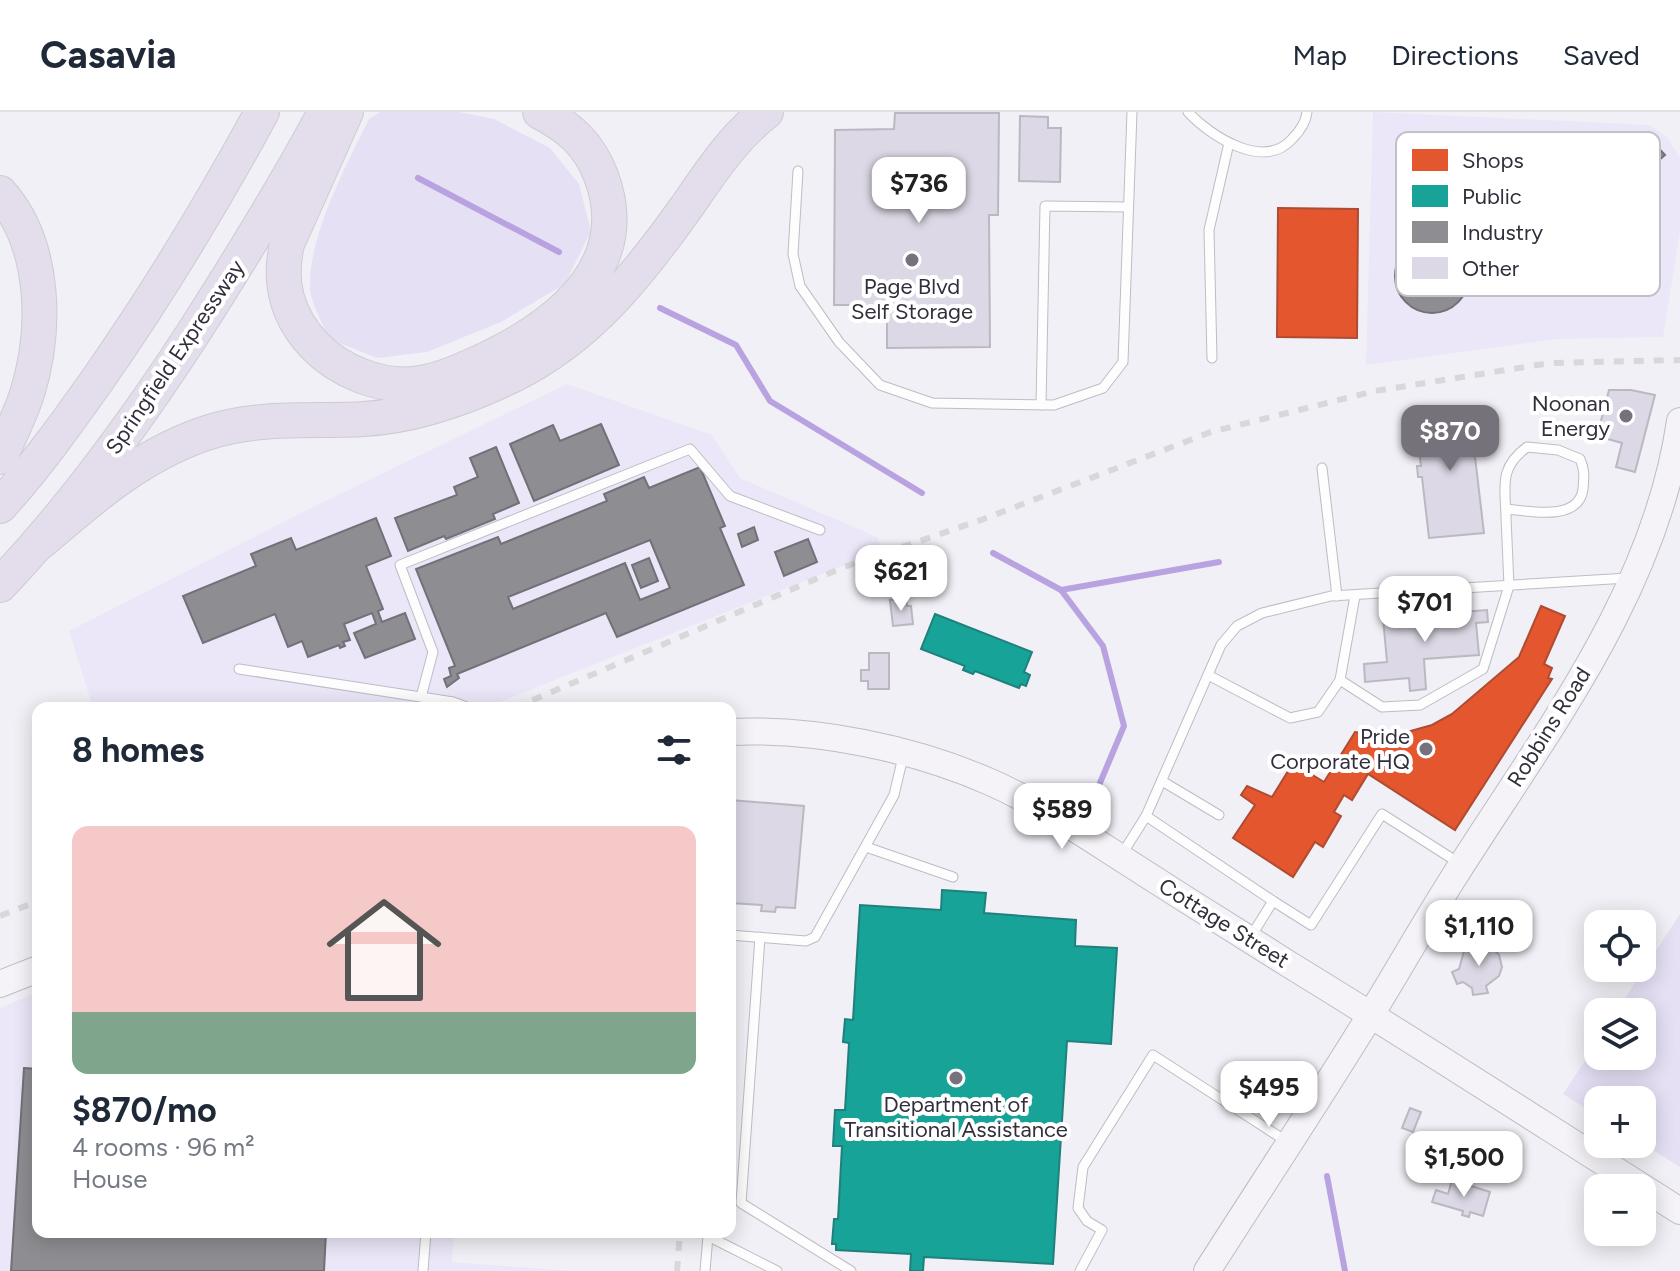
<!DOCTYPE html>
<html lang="en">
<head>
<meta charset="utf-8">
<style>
  :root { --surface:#fff; --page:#f6f6f7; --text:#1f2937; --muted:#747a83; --line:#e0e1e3; --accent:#75727c }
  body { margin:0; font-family:Figtree,sans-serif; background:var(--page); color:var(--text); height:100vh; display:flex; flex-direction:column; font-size:30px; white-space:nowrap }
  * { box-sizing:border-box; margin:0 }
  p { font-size:26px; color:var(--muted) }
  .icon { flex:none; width:44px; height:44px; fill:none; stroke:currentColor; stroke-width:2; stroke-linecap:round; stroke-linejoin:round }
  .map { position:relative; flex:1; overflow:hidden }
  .side { position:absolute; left:32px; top:590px; width:704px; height:536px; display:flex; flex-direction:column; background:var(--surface); border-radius:16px; box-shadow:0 4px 20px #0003 }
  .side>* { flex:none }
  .controls { position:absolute; left:1584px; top:798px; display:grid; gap:16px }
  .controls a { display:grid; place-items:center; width:72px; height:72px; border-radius:16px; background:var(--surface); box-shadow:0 4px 20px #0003; font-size:40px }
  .price { position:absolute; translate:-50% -68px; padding:0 18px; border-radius:16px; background:#fff; color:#222; font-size:26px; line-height:52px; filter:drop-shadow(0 2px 4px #0008) }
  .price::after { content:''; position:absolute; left:50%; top:48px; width:24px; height:18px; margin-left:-12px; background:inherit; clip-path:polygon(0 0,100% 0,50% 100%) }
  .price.on { background:var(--accent); color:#fff }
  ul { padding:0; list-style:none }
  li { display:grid; align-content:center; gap:16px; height:424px; padding:0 40px }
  li span { display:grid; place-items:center; height:248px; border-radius:16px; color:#555 }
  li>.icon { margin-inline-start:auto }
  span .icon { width:144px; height:144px; fill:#fffc; stroke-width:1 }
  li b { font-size:34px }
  h2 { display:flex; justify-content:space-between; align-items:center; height:96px; padding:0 40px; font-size:34px }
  header { display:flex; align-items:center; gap:48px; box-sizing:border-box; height:112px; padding:0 40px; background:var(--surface); border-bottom:2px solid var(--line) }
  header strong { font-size:38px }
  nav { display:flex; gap:44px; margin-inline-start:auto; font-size:28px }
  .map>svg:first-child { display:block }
  .built { fill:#ece7f8 }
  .green { fill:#e6e0f5 }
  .shops { fill:#e4572e; stroke:#af4b32; stroke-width:2 }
  .public { fill:#17a398; stroke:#1f807c; stroke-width:2 }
  .industry { fill:#8d8d92; stroke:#727078; stroke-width:2; fill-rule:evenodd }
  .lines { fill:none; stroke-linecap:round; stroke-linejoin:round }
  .stream { stroke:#b8a3e0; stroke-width:6 }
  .building { fill:#dcd8e5; stroke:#bbb8c1; stroke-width:2 }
  .lane-casing { stroke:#bebcc4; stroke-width:11 }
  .secondary-casing { stroke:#bebcc4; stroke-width:28 }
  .highway-casing { stroke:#cdccd1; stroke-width:36 }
  .lane { stroke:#fdfdfe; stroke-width:9 }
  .secondary { stroke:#f5f3f8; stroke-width:26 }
  .highway { stroke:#e3ddec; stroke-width:34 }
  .rail { stroke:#d8d8da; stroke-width:6; stroke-dasharray:10 10; stroke-linecap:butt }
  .poi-dot { fill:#75727c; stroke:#fff; stroke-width:3 }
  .labels { text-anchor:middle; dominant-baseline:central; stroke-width:8; stroke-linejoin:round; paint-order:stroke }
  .poi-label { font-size:22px; fill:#322e3b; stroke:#fff }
  .street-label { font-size:22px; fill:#322e3b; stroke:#fff }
  .key { fill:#fff; stroke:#c2c0c4; stroke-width:2 }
  .key-label { font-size:22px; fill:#322e3b }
</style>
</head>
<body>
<header>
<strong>Casavia</strong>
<nav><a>Map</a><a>Directions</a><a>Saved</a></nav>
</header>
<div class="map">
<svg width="1680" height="1159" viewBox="0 0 1680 1159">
  <rect width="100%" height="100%" fill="#f1f0f6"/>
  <g class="built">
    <polygon points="1373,0 1650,13 1667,25 1680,46 1680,120 1663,225 1557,227 1366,253"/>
    <polygon points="567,272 712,323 740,366 877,425 882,438 485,596 93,596 69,519 307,398"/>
    <polygon points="38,880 38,1120 454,1120 452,1150 573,1159 0,1159 0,896"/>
  </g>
  <g class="green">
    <path d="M380 0H459L494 7 550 36 579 72 591 119 565 172 501 210 427 240 377 246 329 227C323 211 310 190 310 175 309 122 346 54 369 7Z"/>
    <polygon points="1680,802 1680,1055 1642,1031 1642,988 1598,988 1598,1004 1563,982 1598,929 1598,944 1642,944 1642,900 1616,900"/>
  </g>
  <g class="shops">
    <polygon points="1278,96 1358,97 1357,226 1277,225"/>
    <polygon points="1541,494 1565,504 1544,552 1552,556 1548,566 1552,567 1455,718 1368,662 1352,688 1344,683 1334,700 1341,704 1323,735 1315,730 1293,765 1233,726 1255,693 1241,683 1247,674 1272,685 1293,651 1324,670 1355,620 1377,623 1400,622 1432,613 1452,602 1519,545"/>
  </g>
  <g class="public">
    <polygon points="935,502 1032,540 1024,560 1030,563 1026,574 1021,572 1019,576 975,559 973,562 963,558 965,554 921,537"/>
    <polygon points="942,778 986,781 984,801 1076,808 1075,834 1117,836 1111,932 1067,929 1053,1152 924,1145 923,1159 910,1159 911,1142 836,1138 836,1132 832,1132 834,1107 838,1107 842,1034 833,1034 835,998 845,998 849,931 843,930 845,907 853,908 860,793 941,798"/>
  </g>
  <g class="industry">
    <polygon points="1652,29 1665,43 1618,84 1605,69"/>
    <circle cx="1432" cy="164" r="37"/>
    <polygon points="601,312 619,353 534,389 510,332 553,313 560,329"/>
    <polygon points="496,335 519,391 493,402 495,407 446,427 444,424 408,439 395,406 457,383 454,375 478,365 470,346"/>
    <path d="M700 355 725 414 720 416 744 473 617 525 606 501 457 562 459 566 447 575 444 567 451 564 449 556 455 554 416 457 498 425 501 432 607 389 604 382 644 365 649 376ZM650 428 670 476 640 488 625 451 513 497 508 485Z"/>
    <polygon points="376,406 391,444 366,454 383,497 378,499 382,510 405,501 415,527 365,546 354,521 376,512 372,501 344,512 350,528 343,530 345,534 340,536 339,533 308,545 302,529 288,535 275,502 203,531 183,484 256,454 251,442 291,426 296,438"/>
    <polygon points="754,415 758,428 742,435 738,422"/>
    <polygon points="808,427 817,450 784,464 775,440"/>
    <polygon points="649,446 658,469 641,476 632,453"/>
    <polygon points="24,956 38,957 38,1120 326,1120 324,1159 11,1159"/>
  </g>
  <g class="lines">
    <g class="stream">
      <polyline points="418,66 559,140"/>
      <polyline points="660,196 736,233 770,289 922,381"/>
      <polyline points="993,441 1061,478 1103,534 1124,614 1094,685"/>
      <polyline points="1061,478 1219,450"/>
      <polyline points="1327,1064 1345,1159"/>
    </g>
  </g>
  <g class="building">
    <polygon points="895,1 999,1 998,103 989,103 990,235 887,236 887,193 834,193 835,18 894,17"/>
    <polygon points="1020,4 1048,5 1048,16 1061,16 1060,70 1019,69"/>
    <polygon points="1609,278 1631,278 1655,283 1635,360 1616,355 1622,331 1597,324"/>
    <polygon points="1469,294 1484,421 1429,426 1422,365 1418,365 1417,354 1421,354 1419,338 1422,338 1418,300"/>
    <polygon points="906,487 907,494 911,494 913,512 893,514 890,488"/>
    <polygon points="1487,498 1488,510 1476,511 1479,543 1424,547 1426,577 1410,579 1409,566 1365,570 1364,552 1387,550 1383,506"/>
    <polygon points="869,541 889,541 889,577 868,577 868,569 861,569 861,558 869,558"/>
    <polygon points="730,688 804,694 795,796 776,795 775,800 761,799 762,793 730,791"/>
    <polygon points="1474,832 1491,834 1499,843 1502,855 1499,864 1486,874 1488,881 1473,883 1472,876 1463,870 1457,872 1452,860 1459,857 1464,839"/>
    <polygon points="1410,996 1421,1000 1413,1020 1402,1016"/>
    <polygon points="1452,1068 1490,1080 1483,1104 1470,1100 1469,1105 1462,1103 1463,1099 1432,1090 1436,1078 1448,1082"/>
  </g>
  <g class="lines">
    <g class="lane-casing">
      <g id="lane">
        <path d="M1188 0C1210 24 1264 59 1292 27 1300 19 1306 11 1307 0"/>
        <polyline points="798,59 793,142 800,174 839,230 880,273 932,291 1054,293 1103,276 1123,250 1132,0"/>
        <polyline points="1212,246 1209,118 1229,31"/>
        <polyline points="1041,293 1045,94 1128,95"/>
        <polyline points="1322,356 1337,484"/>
        <polyline points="239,557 453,590 469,596"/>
        <polyline points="1208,563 1290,606 1318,600 1340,568 1355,484"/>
        <path d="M1340 568 1382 595 1420 593 1483 557 1509 474 1506 405C1505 373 1499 356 1527 335L1558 338 1580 347C1585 358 1584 365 1583 377 1579 410 1529 399 1506 397"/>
        <polyline points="421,585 433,540 400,453 690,337 730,384 820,418"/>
        <polyline points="1162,669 1219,703"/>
        <polyline points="1146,704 1273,789 1250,826"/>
        <polyline points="866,735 953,765"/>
        <polyline points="1122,742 1146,704 1221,533 1237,514 1262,501 1331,484 1628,466"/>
        <polyline points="1273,789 1311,813 1382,702 1459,751"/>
        <polyline points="730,823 806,829 815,825 894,683 903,645"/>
        <polyline points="760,825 741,1091 851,1159"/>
        <polyline points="423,1159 426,1120"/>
        <polyline points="705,1159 708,1124 777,1159"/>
        <polyline points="1080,1159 1102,1118 1087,1109 1078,1096 1083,1055 1153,943 1286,1029"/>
      </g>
    </g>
    <g class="secondary-casing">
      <g id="secondary">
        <path d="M730 620C814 616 913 636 990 670 1036 690 1079 719 1121 746 1177 782 1234 818 1290 853 1421 933 1550 1017 1680 1099"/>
        <polyline points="0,872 38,857"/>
        <path d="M1207 1159C1262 1073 1319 987 1373 899 1400 855 1426 809 1454 765 1545 621 1655 481 1680 309"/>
      </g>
    </g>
    <g class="highway-casing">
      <g id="highway">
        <path d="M346 0 287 132C278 171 287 204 314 233 339 259 378 275 414 272 440 269 465 257 489 246 560 211 635 153 601 64 589 32 569 15 540 0"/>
        <path d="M0 81C46 133 47 218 27 282 20 303 10 324 0 345"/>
        <path d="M0 394C36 354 67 311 98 267 158 181 212 92 262 0"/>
        <path d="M42 429C94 384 146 339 213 319 262 304 314 310 364 307 415 304 468 285 513 263 588 226 638 163 685 97 709 63 732 26 766 0"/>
        <path d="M0 473C73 396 134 312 192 223 238 151 283 79 323 4"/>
      </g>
    </g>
    <use href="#lane" class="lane"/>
    <use href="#secondary" class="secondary"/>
    <use href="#highway" class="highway"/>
    <g class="rail">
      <polyline points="514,596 844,455 981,408 1211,320 1375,279 1550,251 1680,248"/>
      <polyline points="0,804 38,789"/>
      <polyline points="677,1159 680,1120"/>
    </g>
  </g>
  <g class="poi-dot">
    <circle cx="912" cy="148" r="8"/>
    <circle cx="1626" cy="304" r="8"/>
    <circle cx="1426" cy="637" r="8"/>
    <circle cx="956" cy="966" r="8"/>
  </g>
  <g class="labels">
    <g class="poi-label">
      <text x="912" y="174">Page Blvd<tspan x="912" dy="25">Self Storage</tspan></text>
      <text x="1610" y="291" text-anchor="end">Noonan<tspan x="1610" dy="25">Energy</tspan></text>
      <text x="1410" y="624" text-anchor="end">Pride<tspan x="1410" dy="25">Corporate HQ</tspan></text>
      <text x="956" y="992">Department of<tspan x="956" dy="25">Transitional Assistance</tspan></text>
    </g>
    <g class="street-label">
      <text transform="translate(175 245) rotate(-56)">Springfield Expressway</text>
      <text transform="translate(1549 615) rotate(-58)">Robbins Road</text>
      <text transform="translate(1224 811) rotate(32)">Cottage Street</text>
    </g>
  </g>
  <rect x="1396" y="20" width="264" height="164" rx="12" class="key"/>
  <rect x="1412" y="37" width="36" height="22" fill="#e4572e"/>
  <rect x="1412" y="73" width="36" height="22" fill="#17a398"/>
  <rect x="1412" y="109" width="36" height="22" fill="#8d8d92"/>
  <rect x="1412" y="145" width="36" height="22" fill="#dcd8e5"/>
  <g class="key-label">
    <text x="1462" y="56">Shops</text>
    <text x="1462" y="92">Public</text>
    <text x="1462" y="128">Industry</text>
    <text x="1462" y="164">Other</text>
  </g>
</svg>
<div class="controls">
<a><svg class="icon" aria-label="locate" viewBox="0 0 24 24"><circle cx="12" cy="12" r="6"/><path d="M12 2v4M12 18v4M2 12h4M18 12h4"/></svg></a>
<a><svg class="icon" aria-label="layers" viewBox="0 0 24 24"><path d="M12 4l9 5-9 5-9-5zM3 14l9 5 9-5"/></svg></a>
<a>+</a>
<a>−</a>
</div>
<b class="price" style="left:919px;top:113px">$736</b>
<b class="price on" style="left:1450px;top:361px">$870</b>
<b class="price" style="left:901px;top:501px">$621</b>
<b class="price" style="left:1425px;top:532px">$701</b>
<b class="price" style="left:1062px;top:739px">$589</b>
<b class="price" style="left:1479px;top:856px">$1,110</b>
<b class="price" style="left:1269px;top:1017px">$495</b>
<b class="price" style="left:1464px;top:1087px">$1,500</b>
<section class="side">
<h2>8 homes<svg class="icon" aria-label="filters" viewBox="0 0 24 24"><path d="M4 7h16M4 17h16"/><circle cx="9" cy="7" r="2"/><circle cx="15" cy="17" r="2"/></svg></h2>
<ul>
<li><span style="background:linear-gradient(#f6c9c9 75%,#7fa58c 0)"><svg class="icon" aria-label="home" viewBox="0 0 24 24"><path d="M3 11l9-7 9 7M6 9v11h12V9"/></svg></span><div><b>$870/mo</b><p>4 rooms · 96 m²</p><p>House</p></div></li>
</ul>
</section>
</div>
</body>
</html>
